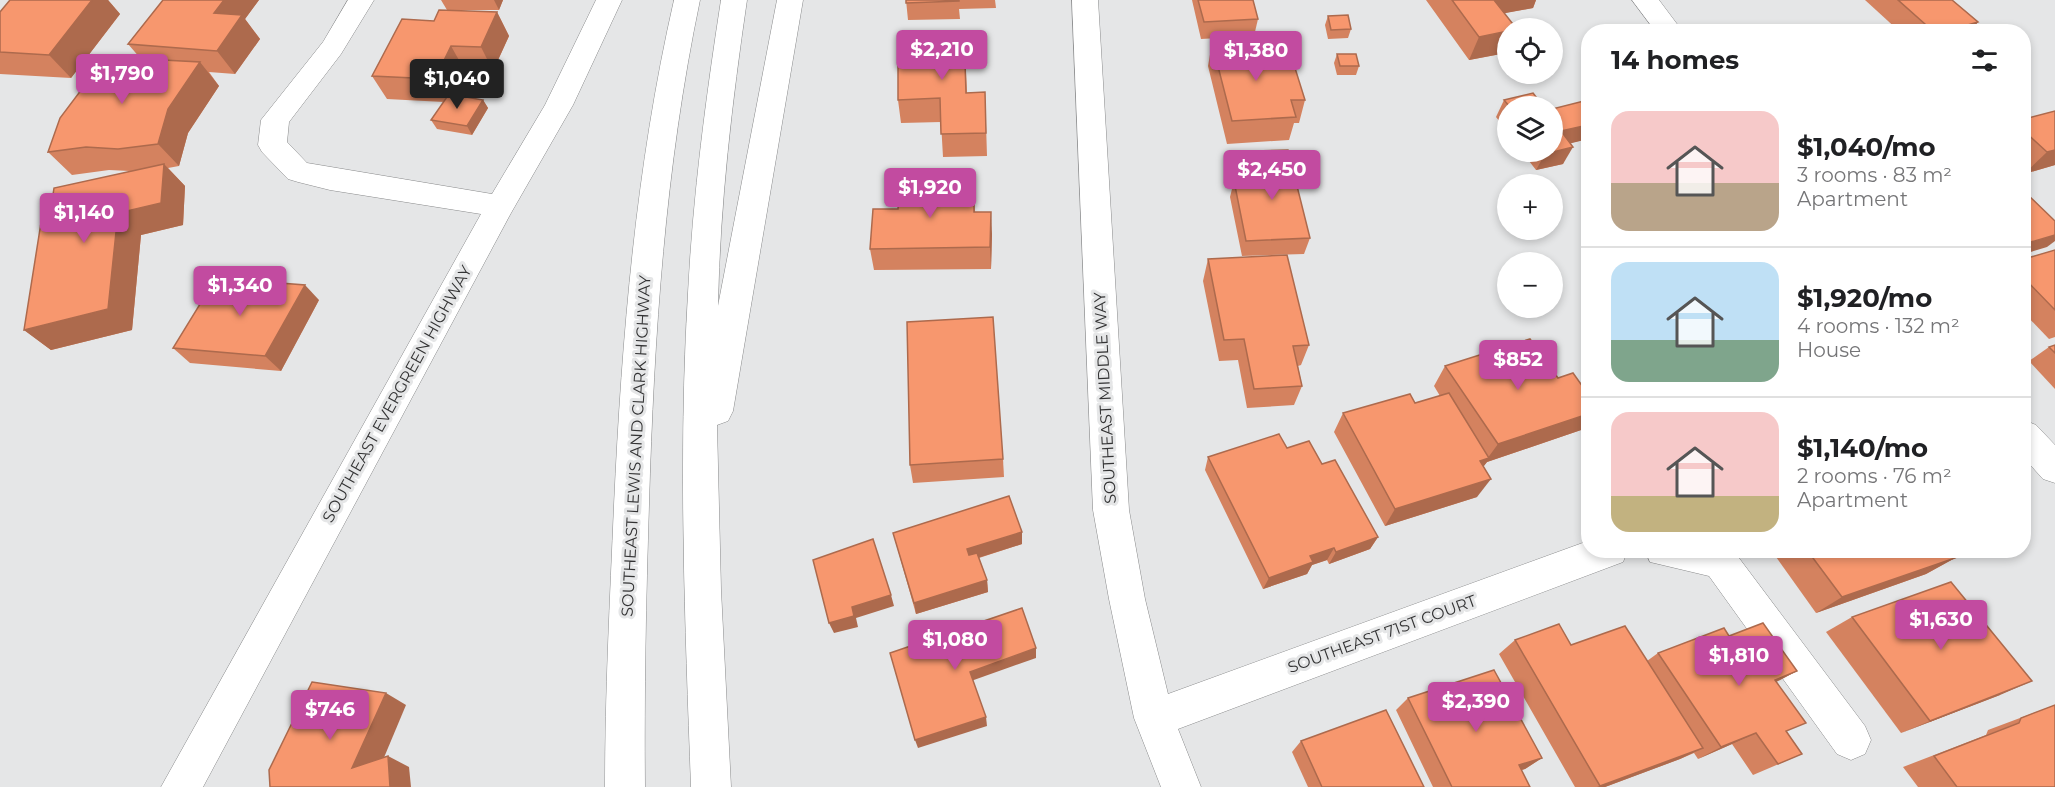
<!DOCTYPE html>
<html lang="en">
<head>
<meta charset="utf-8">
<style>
  :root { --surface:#fff; --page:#f6f6f6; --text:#202124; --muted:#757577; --line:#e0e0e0; --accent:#c24ba0 }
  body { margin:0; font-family:Montserrat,sans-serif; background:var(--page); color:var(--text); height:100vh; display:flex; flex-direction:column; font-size:22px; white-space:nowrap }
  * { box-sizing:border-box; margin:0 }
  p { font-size:20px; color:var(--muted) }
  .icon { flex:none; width:33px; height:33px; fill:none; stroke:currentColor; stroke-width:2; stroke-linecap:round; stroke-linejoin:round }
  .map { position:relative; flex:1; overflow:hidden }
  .details { position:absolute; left:1581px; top:24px; width:450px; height:534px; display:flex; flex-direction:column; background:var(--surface); border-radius:24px; box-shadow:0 3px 9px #0003 }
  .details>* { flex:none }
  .tools { position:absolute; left:1497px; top:18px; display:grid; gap:12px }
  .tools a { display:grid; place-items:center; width:66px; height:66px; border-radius:50%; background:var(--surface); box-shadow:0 3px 9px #0003; font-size:30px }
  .price { position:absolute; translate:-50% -51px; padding:0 14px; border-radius:6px; background:var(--accent); color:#fff; font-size:20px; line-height:39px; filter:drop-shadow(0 2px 3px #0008) }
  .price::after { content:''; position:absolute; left:50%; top:36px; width:18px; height:14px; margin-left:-9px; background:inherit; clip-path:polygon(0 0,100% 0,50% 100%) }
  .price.active { background:#222; color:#fff }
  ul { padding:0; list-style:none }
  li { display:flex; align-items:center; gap:18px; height:150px; padding:0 30px }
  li+li { border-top:2px solid var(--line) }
  li span { display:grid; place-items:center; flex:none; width:168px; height:120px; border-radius:18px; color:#555 }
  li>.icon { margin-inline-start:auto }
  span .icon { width:72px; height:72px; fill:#fffc; stroke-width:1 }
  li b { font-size:26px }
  h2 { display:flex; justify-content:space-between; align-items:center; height:72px; padding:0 30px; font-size:26px }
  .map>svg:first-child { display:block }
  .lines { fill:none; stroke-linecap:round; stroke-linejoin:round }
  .minor-casing { stroke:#898a8b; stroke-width:1 }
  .highway-casing { stroke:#898a8b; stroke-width:1 }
  .minor { fill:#fff; fill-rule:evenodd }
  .highway { fill:#fff; fill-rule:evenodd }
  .wall { fill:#d4825f }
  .shaded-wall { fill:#ad6a4d }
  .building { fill:#f7976e; stroke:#ad6a4d; stroke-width:1.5 }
  .labels { text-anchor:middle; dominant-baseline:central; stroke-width:6; stroke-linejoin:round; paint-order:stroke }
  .street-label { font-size:16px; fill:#333334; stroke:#e5e6e7 }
</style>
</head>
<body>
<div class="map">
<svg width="2055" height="787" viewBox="0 0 2055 787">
  <rect width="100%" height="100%" fill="#e5e6e7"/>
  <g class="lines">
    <g class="minor-casing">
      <g id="minor">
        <polygon points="348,0 374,0 341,54 289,122 287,142 307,163 492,194 545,105 596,0 622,0 573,105 511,213 203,787 161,787 481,214 330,190 298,182 288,179 262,152 258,145 261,120 323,42"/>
        <polygon points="1072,0 1098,0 1129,510 1145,599 1168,694 1588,541 1588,550 1628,550 1623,562 1178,729 1201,787 1161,787 1134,718 1109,599 1093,510"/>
        <polygon points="1632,0 1659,0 1683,32 1656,32"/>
        <polygon points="2024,420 2036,425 2055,445 2055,483 2043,479 2024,458"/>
        <polygon points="1645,550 1733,550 1865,726 1871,740 1865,754 1851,760 1837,754 1709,576 1650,562"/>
      </g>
    </g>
    <g class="highway-casing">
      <g id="highway">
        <path d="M674 0H700C665 167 654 335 649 505 646 599 644 693 645 787H605C605 693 610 599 614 505 622 335 636 166 674 0Z"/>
        <path d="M721 0H747C732 102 720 203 718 306L777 0H803L733 411 728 421 717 425 721 590 731 787H691C685 623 678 457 688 293 693 194 706 97 721 0Z"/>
      </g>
    </g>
    <use href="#minor" class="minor"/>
    <use href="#highway" class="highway"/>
  </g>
  <g class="wall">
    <polygon points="10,0 108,0 120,14 71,78 0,74 0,12"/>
    <polygon points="163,0 259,0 245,19 260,39 235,74 209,72 219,86 188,133 179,166 168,168 185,186 183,225 141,235 132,330 51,350 24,330 51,208 130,171 109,170 72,175 48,152 141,59 128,44"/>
    <polygon points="441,0 503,0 499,10 447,10"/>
    <polygon points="906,0 995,0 996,8 959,9 960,19 908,20"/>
    <polygon points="1192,0 1253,0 1258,19 1254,36 1201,39"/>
    <polygon points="1426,0 1536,0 1533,8 1504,13 1508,28 1508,49 1506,53 1469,60"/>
    <polygon points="1865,0 1952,0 1978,22 1970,32 1900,32"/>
    <polygon points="497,12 509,36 493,71 464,69 452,95 483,100 488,108 472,135 437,129 431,120 444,102 387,99 372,76 434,21"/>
    <polygon points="1328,16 1351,29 1348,38 1328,39 1325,25"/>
    <polygon points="964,31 967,93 985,92 987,156 943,157 941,122 901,123 898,100 915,50"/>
    <polygon points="1212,43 1276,69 1305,100 1299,123 1294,123 1289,140 1227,144 1208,66"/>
    <polygon points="1337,54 1359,66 1356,75 1337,75 1334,63"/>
    <polygon points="1504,100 1543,106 1508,106 1508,132 1496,117"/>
    <polygon points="1588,100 1588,139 1570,143 1563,164 1536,170 1522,152 1552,152"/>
    <polygon points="2055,111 2055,165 2024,174 2024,119"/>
    <polygon points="1255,151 1310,238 1304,254 1242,256 1230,197 1234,181 1254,180 1251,167"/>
    <polygon points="950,196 974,196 975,212 992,234 991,269 874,270 870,249 898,209"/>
    <polygon points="2055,250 2055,337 2049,339 2024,313 2024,259"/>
    <polygon points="1208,259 1309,345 1301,365 1298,366 1302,386 1294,405 1247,408 1238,360 1219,361 1203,281"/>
    <polygon points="319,300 281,371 190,363 173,348"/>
    <polygon points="2055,345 2055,389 2029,361 2049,347"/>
    <polygon points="1445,366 1558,378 1588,394 1588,423 1584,429 1487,462 1483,467 1477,497 1385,526 1334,432 1343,413 1415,403 1440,396 1434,386"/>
    <polygon points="1287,448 1322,464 1378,537 1370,549 1329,564 1327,560 1312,565 1307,574 1263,589 1205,470 1208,457"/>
    <polygon points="1003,459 1004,477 913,483 910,465"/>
    <polygon points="893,533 1022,544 979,558 987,580 988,592 916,614"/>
    <polygon points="1771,550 1948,550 1955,558 1926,574 1816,613"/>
    <polygon points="1852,617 2000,695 1901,733 1826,632"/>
    <polygon points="1729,636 1797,671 1776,682 1787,732 1802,754 1753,775 1732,744 1698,759 1694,753 1680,759 1605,787 1575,787 1499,654 1515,640 1647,661 1658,653"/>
    <polygon points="1408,698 1542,758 1525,769 1521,770 1530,787 1433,787 1396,710"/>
    <polygon points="2055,705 2055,787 1918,787 1903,767 1986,735 1988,730"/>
    <polygon points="1301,741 1424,787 1308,787 1292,752"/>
  </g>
  <g class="shaded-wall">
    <polygon points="92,0 108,0 120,14 71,78 49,55"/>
    <polygon points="224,0 259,0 245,19 260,39 235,74 217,51 214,13"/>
    <polygon points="494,0 503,0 499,10"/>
    <polygon points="1487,0 1536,0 1533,8 1479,18"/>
    <polygon points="497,12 509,36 493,71 481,47"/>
    <polygon points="1978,22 1970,32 1944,32"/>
    <polygon points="1508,31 1508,49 1506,53 1469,60 1479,37"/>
    <polygon points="451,46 464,69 448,102 435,79"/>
    <polygon points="200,62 219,86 188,133 179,166 158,144 168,109"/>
    <polygon points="483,100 488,108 472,135 467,126"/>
    <polygon points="1588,125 1588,139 1552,148 1561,131"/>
    <polygon points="1573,147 1563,164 1536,170 1545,154"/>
    <polygon points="2055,150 2055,165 2024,174 2047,152"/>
    <polygon points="164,164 185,186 183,225 141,235 132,330 51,350 24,330 118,213"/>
    <polygon points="948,177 950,199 947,196"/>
    <polygon points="991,212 992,234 991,269 990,247"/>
    <polygon points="2055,235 2055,241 2047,247 2024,254 2024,244"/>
    <polygon points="305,285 319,300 281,371 265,356"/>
    <polygon points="1588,414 1588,423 1584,429 1487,462 1476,476 1480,461 1487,459 1498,444"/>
    <polygon points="1491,479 1477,497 1385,526 1395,509"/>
    <polygon points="1022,532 1022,544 968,561 967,549"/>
    <polygon points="1378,537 1370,549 1329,564 1336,552"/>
    <polygon points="1334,548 1327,560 1312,565 1307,574 1263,589 1269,578 1310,556"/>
    <polygon points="1955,558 1926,574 1816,613 1842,597"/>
    <polygon points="987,580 988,592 916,614 914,603"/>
    <polygon points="891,595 894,606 856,618 858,627 834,633 829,623 852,607"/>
    <polygon points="1036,648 1036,658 971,681 970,672"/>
    <polygon points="1797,671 1772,684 1775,680"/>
    <polygon points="2032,681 2000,695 1901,733 1930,721"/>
    <polygon points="386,693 406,705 375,779 352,768"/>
    <polygon points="986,717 987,726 918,748 915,740"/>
    <polygon points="1756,733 1732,744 1698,759 1721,747"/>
    <polygon points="1703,748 1680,759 1605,787 1597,787"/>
    <polygon points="388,756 409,767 411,787 390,787"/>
    <polygon points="1542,758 1525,769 1502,776 1519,765"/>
  </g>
  <g class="building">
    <polygon points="10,0 92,0 49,55 0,52 0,12"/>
    <polygon points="163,0 224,0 214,13 242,15 217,51 128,44"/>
    <polygon points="906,0 959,0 959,1 906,3"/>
    <polygon points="1198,0 1253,0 1258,19 1204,22"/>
    <polygon points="1452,0 1494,0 1516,28 1508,28 1508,31 1479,37"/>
    <polygon points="1898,0 1952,0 1978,22 1944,32 1934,32"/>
    <polygon points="439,10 497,12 481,47 451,46 435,79 372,76 402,19 434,21"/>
    <polygon points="1348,15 1351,29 1331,30 1328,16"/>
    <polygon points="964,31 966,93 985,92 986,133 941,134 940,98 898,100 898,51 915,50 914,33"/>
    <polygon points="1267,40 1276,69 1295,68 1305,100 1291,100 1296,117 1232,121 1212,43"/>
    <polygon points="1337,54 1356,54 1359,66 1340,66"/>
    <polygon points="106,57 200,62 168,109 158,144 118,149 86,147 48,152 60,118"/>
    <polygon points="1533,93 1543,106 1509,106 1504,100"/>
    <polygon points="449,94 483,100 467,126 431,120"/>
    <polygon points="1588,100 1588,125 1561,131 1573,147 1545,154 1543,152 1552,152 1552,109"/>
    <polygon points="2055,111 2055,150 2047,152 2024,131 2024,119"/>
    <polygon points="1288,150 1310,238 1246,241 1234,181 1261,180 1255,151"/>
    <polygon points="164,164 161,203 118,213 108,309 24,330 43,210 51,208 54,188"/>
    <polygon points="948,177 947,196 974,196 974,212 991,212 990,247 870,249 873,209 898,209 900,178"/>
    <polygon points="2024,191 2055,221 2055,235 2024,244"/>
    <polygon points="2055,250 2055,310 2024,278 2024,259"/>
    <polygon points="1287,255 1309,345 1293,346 1302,386 1254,389 1244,339 1224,340 1208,259"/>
    <polygon points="216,278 305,285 265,356 173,348"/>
    <polygon points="993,317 1003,459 910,465 907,322"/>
    <polygon points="1530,339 1558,378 1573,373 1588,394 1588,414 1498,444 1445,366"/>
    <polygon points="2055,345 2055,353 2049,347"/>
    <polygon points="1449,393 1489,458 1480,461 1491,479 1395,509 1343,413 1410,394 1415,403"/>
    <polygon points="1279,434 1287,448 1309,441 1322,464 1335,460 1378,537 1336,552 1334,548 1310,556 1313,562 1269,578 1208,457"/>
    <polygon points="1009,496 1022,532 967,549 969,555 977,553 987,580 914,603 893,533"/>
    <polygon points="873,539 891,595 852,607 854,616 829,623 813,560"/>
    <polygon points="1807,550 1948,550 1955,558 1842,597"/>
    <polygon points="1951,582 2032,681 1930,721 1852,617"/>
    <polygon points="1022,608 1036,648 970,672 986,717 915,740 890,653"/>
    <polygon points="1763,623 1797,671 1775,680 1806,723 1786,731 1802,754 1778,764 1756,733 1721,747 1658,653 1724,628 1729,636"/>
    <polygon points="1559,624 1571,645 1625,626 1703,748 1600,786 1515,640"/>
    <polygon points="1494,670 1542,758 1519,765 1530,787 1452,787 1408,698"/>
    <polygon points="312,682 386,693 352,768 388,756 390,787 270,787 269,770"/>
    <polygon points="2055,705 2055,787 1957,787 1934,756 2019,723 2021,718"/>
    <polygon points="1386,710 1424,787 1322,787 1301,741"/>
  </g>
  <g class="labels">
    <g class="street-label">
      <text transform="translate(397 394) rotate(-61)">SOUTHEAST EVERGREEN HIGHWAY</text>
      <text transform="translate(1105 398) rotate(-93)">SOUTHEAST MIDDLE WAY</text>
      <text transform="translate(636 446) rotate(-87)">SOUTHEAST LEWIS AND CLARK HIGHWAY</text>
      <text transform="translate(1382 634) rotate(-20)">SOUTHEAST 71ST COURT</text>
    </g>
  </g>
</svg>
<div class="tools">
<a><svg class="icon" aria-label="locate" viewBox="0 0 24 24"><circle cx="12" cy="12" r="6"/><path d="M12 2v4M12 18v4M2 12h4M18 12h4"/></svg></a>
<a><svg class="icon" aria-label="layers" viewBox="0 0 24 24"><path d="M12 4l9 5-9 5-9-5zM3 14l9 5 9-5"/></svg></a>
<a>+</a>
<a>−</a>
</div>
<b class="price" style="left:942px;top:81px">$2,210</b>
<b class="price" style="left:1256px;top:82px">$1,380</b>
<b class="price" style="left:122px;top:105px">$1,790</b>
<b class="price active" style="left:457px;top:110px">$1,040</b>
<b class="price" style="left:1272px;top:201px">$2,450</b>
<b class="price" style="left:930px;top:219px">$1,920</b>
<b class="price" style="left:84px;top:244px">$1,140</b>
<b class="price" style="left:240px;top:317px">$1,340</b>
<b class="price" style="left:1518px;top:391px">$852</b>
<b class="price" style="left:1941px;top:651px">$1,630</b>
<b class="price" style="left:955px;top:671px">$1,080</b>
<b class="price" style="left:1739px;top:687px">$1,810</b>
<b class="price" style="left:1476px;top:733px">$2,390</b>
<b class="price" style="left:330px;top:741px">$746</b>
<section class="details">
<h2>14 homes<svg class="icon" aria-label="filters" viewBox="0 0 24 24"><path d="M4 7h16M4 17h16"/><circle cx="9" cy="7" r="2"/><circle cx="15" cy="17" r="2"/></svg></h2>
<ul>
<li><span style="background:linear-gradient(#f6c9c9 60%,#b9a48a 0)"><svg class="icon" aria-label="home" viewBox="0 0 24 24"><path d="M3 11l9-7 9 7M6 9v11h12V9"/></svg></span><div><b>$1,040/mo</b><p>3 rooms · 83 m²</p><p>Apartment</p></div></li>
<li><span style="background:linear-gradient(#bfe0f5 65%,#7fa58c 0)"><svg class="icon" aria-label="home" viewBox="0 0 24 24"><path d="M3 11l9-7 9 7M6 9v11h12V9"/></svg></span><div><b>$1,920/mo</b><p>4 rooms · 132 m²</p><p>House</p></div></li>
<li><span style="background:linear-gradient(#f6c9c9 70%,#c2b280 0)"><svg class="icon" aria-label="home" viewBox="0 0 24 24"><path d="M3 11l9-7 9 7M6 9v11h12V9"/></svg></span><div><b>$1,140/mo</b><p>2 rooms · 76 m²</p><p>Apartment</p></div></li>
</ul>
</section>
</div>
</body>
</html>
